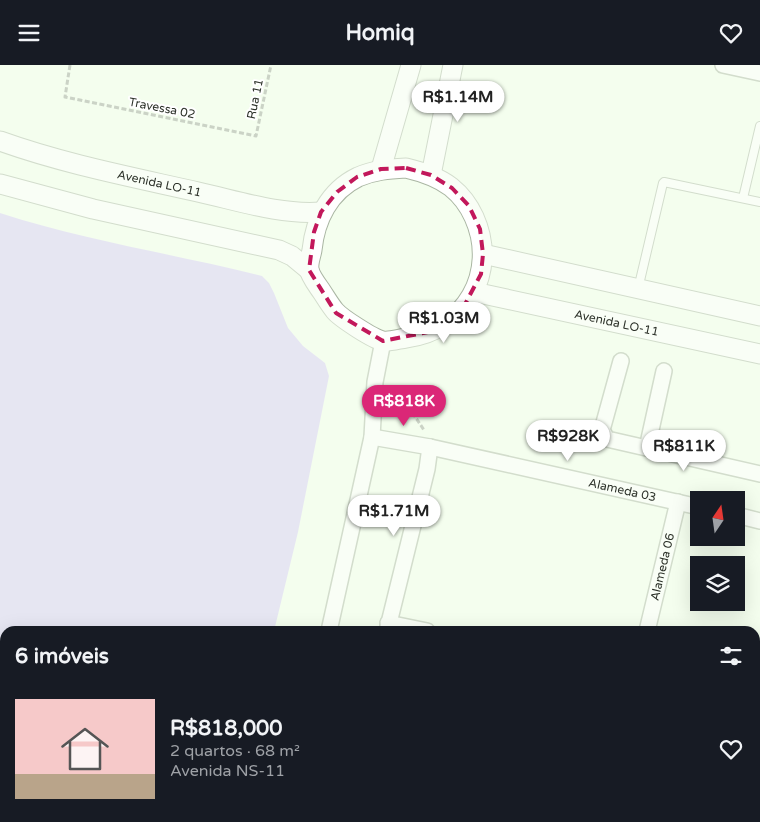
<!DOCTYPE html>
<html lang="pt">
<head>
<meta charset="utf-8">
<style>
  :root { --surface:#171b24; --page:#242831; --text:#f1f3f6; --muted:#9ea1a6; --line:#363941; --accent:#db2777 }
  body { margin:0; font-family:"Varela Round",sans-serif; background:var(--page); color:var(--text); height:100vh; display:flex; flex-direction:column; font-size:19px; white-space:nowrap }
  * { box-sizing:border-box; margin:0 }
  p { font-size:16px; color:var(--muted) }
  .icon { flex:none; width:28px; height:28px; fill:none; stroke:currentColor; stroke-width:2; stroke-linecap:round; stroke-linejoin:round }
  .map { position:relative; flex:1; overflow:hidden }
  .panel { position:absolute; left:0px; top:561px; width:760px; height:196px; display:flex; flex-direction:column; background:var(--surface); border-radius:15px 15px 0 0; box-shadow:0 5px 20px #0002 }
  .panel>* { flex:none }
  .needle { width:32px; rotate:13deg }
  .tools { position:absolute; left:690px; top:426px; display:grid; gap:10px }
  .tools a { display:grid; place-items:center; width:55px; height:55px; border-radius:0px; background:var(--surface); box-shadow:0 5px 20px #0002; font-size:25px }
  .price { position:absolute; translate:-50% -42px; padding:0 11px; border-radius:18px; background:#fff; color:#222; font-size:16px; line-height:32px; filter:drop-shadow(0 1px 2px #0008) }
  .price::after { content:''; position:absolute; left:50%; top:30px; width:15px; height:11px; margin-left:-8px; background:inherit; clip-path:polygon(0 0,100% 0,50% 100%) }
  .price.active { background:var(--accent); color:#fff }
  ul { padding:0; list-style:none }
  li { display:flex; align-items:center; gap:15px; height:125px; padding:0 15px }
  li+li { border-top:1px solid var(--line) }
  li span { display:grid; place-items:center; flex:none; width:140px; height:100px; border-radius:0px; color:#555 }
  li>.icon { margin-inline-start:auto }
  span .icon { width:60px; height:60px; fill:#fffc; stroke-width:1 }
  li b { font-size:21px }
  h2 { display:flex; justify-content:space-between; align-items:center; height:60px; padding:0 15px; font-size:21px }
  header { display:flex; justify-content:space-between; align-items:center; height:65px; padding:0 15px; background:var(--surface); font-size:22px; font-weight:700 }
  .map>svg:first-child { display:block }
  .green { fill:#d6cbf6 }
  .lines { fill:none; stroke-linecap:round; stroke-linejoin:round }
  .service-casing { stroke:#aab6a3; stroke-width:10 }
  .minor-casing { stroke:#aab6a3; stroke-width:18 }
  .tertiary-casing { stroke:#aab6a3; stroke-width:21 }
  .path { stroke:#99a195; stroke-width:3; stroke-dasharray:5 2.5; stroke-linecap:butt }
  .service { stroke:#fff; stroke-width:8 }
  .minor { stroke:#fff; stroke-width:15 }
  .tertiary { stroke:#fff; stroke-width:19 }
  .marked { fill:none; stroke:#c2185b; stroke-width:4; stroke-dasharray:10 6; stroke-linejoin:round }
  .labels { text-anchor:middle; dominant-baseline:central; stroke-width:4; stroke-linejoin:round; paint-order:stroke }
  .street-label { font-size:12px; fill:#2d322a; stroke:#fff }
</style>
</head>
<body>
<header><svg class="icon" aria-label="menu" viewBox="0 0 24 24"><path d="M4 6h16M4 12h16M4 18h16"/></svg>Homiq<svg class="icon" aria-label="heart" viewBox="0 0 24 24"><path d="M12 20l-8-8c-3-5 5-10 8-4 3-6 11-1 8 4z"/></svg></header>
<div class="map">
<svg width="760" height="757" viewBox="0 0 760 757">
  <rect width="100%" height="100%" fill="#f4feee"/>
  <path class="green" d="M0 148C86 176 175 189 262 211L269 218 274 228 288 263 303 281 325 298 329 311 298 467 274 566H5V752L242 753 241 757H0Z"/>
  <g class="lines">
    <g class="service-casing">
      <g id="service">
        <polyline points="743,133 760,61"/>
        <polyline points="638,224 663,118 664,117 760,137"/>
      </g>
    </g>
    <g class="minor-casing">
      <g id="minor">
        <polyline points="723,0 760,8"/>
        <polyline points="621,296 602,365 607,374 760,409"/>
        <path id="s1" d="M372 372 430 382 699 442"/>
        <polyline points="647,383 664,306"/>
        <polyline points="736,450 760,456"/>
        <polyline points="388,558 427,566"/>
        <polyline points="329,566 372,372 375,317 383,276"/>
        <polyline points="387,566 427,404 430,382"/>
        <path id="s2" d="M647 566 678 437"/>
        <polyline points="755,637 760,638"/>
        <polyline points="300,752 300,757"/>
        <polyline points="365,752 366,757"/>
        <polyline points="612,757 612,752"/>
      </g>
    </g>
    <g class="tertiary-casing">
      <g id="tertiary">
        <path id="s3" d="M0 76C64 99 132 112 198 127 239 136 280 150 321 147"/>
        <path d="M406 103C423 107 438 112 451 122 461 130 469 141 474 152 499 207 465 266 406 273 399 274 389 277 383 276 373 274 341 253 335 246 330 240 326 233 322 227 318 221 310 211 309 204 308 198 311 191 312 185 315 155 329 126 358 112 374 105 389 104 406 103Z"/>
        <polyline points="381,104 411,0"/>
        <polyline points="431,110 453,0"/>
        <polyline points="0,119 93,144 279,185 292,191 309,205"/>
        <polyline points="483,189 760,251"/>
        <path id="s4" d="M474 227 760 289"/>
      </g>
    </g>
    <g class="path">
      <polyline points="70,0 65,32 256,71 271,0"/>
      <polyline points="389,329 412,347 424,365"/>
    </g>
    <use href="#service" class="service"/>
    <use href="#minor" class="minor"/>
    <use href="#tertiary" class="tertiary"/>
  </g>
  <path d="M0 0H760V757H0ZM406 103 431 110 452 123 469 141 480 164 483 189 481 209 463 243 433 266 383 276 336 248 309 205 314 167 321 147 337 127 357 112 381 104Z" fill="#f4feee" fill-opacity=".55" fill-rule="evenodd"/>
  <path class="marked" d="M406 103 431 110 452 123 469 141 480 164 483 189 481 209 463 243 433 266 383 276 336 248 309 205 314 167 321 147 337 127 357 112 381 104Z"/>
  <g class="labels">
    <g class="street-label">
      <text transform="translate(255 34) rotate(-78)">Rua 11</text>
      <text transform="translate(162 43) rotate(11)">Travessa 02</text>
      <text stroke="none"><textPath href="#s3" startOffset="165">Avenida LO-11</textPath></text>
      <text stroke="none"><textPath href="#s4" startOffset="146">Avenida LO-11</textPath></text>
      <text stroke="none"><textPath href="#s1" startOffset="256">Alameda 03</textPath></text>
      <text stroke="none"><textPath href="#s2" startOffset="66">Alameda 06</textPath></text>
    </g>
  </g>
</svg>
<div class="tools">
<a><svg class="needle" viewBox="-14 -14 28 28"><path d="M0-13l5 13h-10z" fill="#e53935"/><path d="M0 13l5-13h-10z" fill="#9ea1a6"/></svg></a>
<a><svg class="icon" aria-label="layers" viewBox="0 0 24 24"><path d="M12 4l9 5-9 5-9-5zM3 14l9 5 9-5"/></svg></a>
</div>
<b class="price" style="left:458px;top:58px">R$1.14M</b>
<b class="price" style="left:444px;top:279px">R$1.03M</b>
<b class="price active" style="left:404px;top:362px">R$818K</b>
<b class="price" style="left:568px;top:397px">R$928K</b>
<b class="price" style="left:684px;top:407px">R$811K</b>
<b class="price" style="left:394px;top:472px">R$1.71M</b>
<section class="panel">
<h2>6 imóveis<svg class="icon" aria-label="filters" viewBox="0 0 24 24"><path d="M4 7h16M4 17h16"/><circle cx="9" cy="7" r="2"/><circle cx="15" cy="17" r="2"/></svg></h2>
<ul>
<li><span style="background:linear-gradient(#f6c9c9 75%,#b9a48a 0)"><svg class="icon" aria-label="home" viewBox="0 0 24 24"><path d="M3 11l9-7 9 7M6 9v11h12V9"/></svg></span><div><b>R$818,000</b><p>2 quartos · 68 m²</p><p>Avenida NS-11</p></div><svg class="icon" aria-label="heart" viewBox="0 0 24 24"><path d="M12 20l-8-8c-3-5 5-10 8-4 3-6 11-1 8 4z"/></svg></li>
</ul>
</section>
</div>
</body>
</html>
